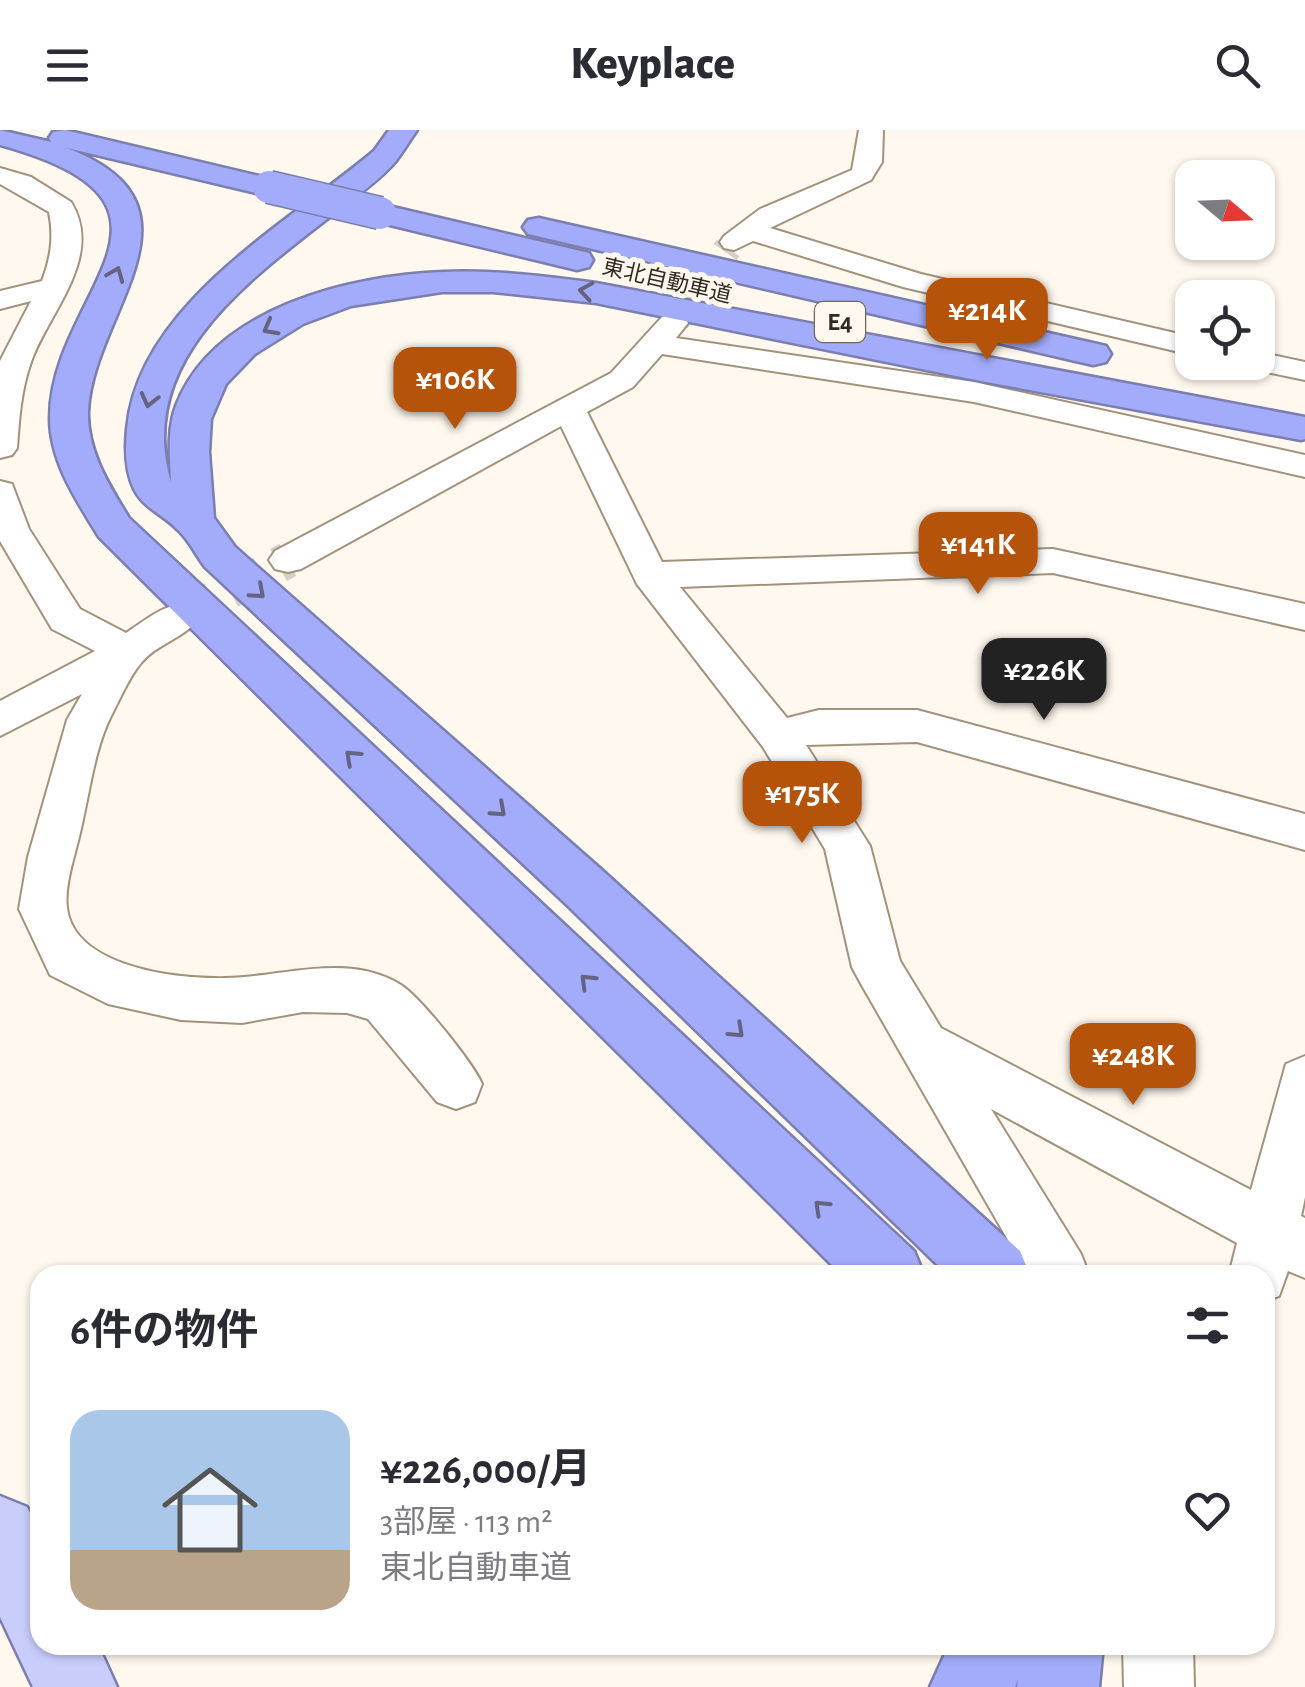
<!DOCTYPE html>
<html lang="ja">
<head>
<meta charset="utf-8">
<style>
  :root { --surface:#fff; --page:#f2f2f3; --text:#2b2b33; --muted:#7c7c81; --accent:#b45309 }
  body { margin:0; font-family:"Alegreya Sans","Noto Sans JP",sans-serif; background:var(--page); color:var(--text); height:100vh; display:flex; flex-direction:column; font-size:38px; white-space:nowrap }
  * { box-sizing:border-box; margin:0 }
  p { font-size:32px; color:var(--muted) }
  .icon { flex:none; width:55px; height:55px; fill:none; stroke:currentColor; stroke-width:2; stroke-linecap:round; stroke-linejoin:round }
  .map { position:relative; flex:1; overflow:hidden }
  .sheet { position:absolute; left:30px; top:1135px; width:1245px; height:390px; display:flex; flex-direction:column; background:var(--surface); border-radius:30px; box-shadow:0 2px 8px #0004 }
  .sheet>* { flex:none }
  .needle { width:65px; rotate:109deg }
  .buttons { position:absolute; left:1175px; top:30px; display:grid; gap:20px }
  .buttons a { display:grid; place-items:center; width:100px; height:100px; border-radius:20px; background:var(--surface); box-shadow:0 2px 8px #0004; font-size:50px }
  .price { position:absolute; translate:-50% -85px; padding:0 22px; border-radius:20px; background:var(--accent); color:#fff; font-size:32px; line-height:65px; filter:drop-shadow(0 2px 5px #0008) }
  .price::after { content:''; position:absolute; left:50%; top:60px; width:30px; height:22px; margin-left:-15px; background:inherit; clip-path:polygon(0 0,100% 0,50% 100%) }
  .price.selected { background:#222; color:#fff }
  ul { padding:0; list-style:none }
  li { display:flex; align-items:center; gap:30px; height:250px; padding:0 40px }
  li span { display:grid; place-items:center; flex:none; width:280px; height:200px; border-radius:30px; color:#555 }
  li>.icon { margin-inline-start:auto }
  span .icon { width:120px; height:120px; fill:#fffc; stroke-width:1 }
  li b { font-size:42px }
  h2 { display:flex; justify-content:space-between; align-items:center; height:120px; padding:0 40px; font-size:42px }
  header { display:flex; justify-content:space-between; align-items:center; height:130px; padding:0 40px; background:var(--surface); font-size:45px; font-weight:800 }
  .map>svg:first-child { display:block }
  .lines { fill:none; stroke-linecap:round; stroke-linejoin:round }
  .minor-tunnel-far1 { stroke:#d6cfc5; stroke-width:28; stroke-dasharray:28 14; stroke-linecap:butt }
  .minor-tunnel { stroke:#d6cfc5; stroke-width:36; stroke-dasharray:36 19; stroke-linecap:butt }
  .minor-casing { stroke:#a2927b; stroke-width:4 }
  .major-casing { stroke:#7b7eae; stroke-width:5 }
  .highway-casing { stroke:#7b7eae; stroke-width:5 }
  .minor { fill:#fff; fill-rule:evenodd }
  .major { fill:#c8cdfc; fill-rule:evenodd }
  .highway { fill:#a3acfa; fill-rule:evenodd }
  .highway-bridge-casing { stroke:#7b7eae; stroke-width:35; stroke-linecap:butt }
  .highway-bridge { stroke:#a3acfa; stroke-width:32 }
  .oneway { stroke:#646482 }
  .labels { text-anchor:middle; dominant-baseline:central; stroke-width:10; stroke-linejoin:round; paint-order:stroke }
  .far-street-label { font-size:22px; fill:#302920; stroke:#fff8ee }
  .shield { fill:#fff8ee; stroke:#6e675e; stroke-width:2.5 }
  .shield-label { font-size:25px; font-weight:bold; fill:#302920 }
</style>
</head>
<body>
<header><svg class="icon" aria-label="menu" viewBox="0 0 24 24"><path d="M4 6h16M4 12h16M4 18h16"/></svg>Keyplace<svg class="icon" aria-label="search" viewBox="0 0 24 24"><circle cx="10" cy="10" r="6"/><path d="M15 15l6 6"/></svg></header>
<div class="map">
<svg width="1305" height="1557" viewBox="0 0 1305 1557">
  <rect width="100%" height="100%" fill="#fff8ee"/>
  <g class="lines">
    <polyline class="minor-tunnel-far1" points="676,190 728,118"/>
    <polyline class="minor-tunnel" points="181,486 288,430"/>
    <g class="minor-casing">
      <g id="minor">
        <polygon points="859,0 883,0 882,32 871,50 770,98 921,144 1192,207 1192,225 903,157 753,111 734,120 724,118 720,112 724,106 760,79 852,40"/>
        <path d="M0 38 31 47 71 72C105 127 48 183 31 232 21 260 19 289 17 318L12 325 0 328V231L31 171 0 179V161L42 151C51 127 54 107 49 82L0 54Z"/>
        <polygon points="673,184 684,187 688,193 676,208 974,252 1305,325 1305,347 974,272 662,224 633,257 587,282 662,432 1053,419 1305,474 1305,500 1053,443 680,457 787,588 819,580 917,580 1305,684 1305,720 917,612 806,615 870,716 900,831 941,898 1251,1060 1286,934 1305,926 1305,1067 1301,1086 1305,1088 1305,1148 1288,1141 1279,1166 1265,1171 1265,1145 1229,1145 1237,1113 991,979 1081,1124 1089,1145 1028,1145 860,852 852,837 825,719 763,617 637,454 561,296 301,439 288,442 275,439 269,430 275,421 611,243 662,187"/>
        <polygon points="1258,222 1305,232 1305,250 1247,238 1243,232 1258,232"/>
        <path d="M0 351 12 354 29 399 80 479 126 503C148 489 168 469 195 476L200 486C187 508 157 513 141 533 129 547 120 569 111 586 94 620 89 666 80 703 75 725 64 756 67 778 75 842 194 852 244 847 294 843 353 825 401 855 420 867 473 933 482 954L475 972 456 979 437 972 368 889 347 883 303 882 242 893 181 890 108 874 50 845 19 779 28 727 67 590 82 564 0 606V571L95 521 52 499 0 411Z"/>
        <polygon points="1123,1515 1193,1515 1194,1557 1124,1557"/>
      </g>
    </g>
    <g class="major-casing">
      <polygon id="major" points="0,1366 27,1377 40,1402 40,1515 98,1515 117,1557 33,1557 0,1487"/>
    </g>
    <g class="highway-casing">
      <g id="highway">
        <path d="M0 0 51 12 49 8 53 2 65 0 280 51 284 57 280 63 269 66 67 18C218 76 93 182 88 281 87 321 109 355 129 388L914 1121 924 1145H842L99 407C77 371 50 332 50 288 50 162 218 75 0 15Z"/>
        <path d="M389 0H417C410 10 403 22 395 32 379 51 356 66 336 82 253 147 134 229 171 352 170 327 167 300 176 276 213 178 351 145 444 142 495 140 546 146 596 153L1305 287V309L1301 310 981 251 596 173 493 162H442L351 176 303 194 255 224 226 254 211 289 209 322 214 388 235 417 604 742 1020 1121 1030 1145H948L566 774 205 437C196 425 189 410 178 400 163 384 144 379 134 359 125 340 125 319 127 299 138 175 287 94 374 21Z"/>
        <polygon points="380,74 589,123 593,130 589,137 577,140 369,90 364,83 369,76"/>
        <polygon points="539,88 1093,213 1106,216 1111,224 1106,232 1093,235 528,104 523,97 528,90"/>
        <polygon points="949,1515 1103,1515 1099,1557 1017,1557 1018,1550 1015,1557 930,1557"/>
      </g>
    </g>
    <use href="#minor" class="minor"/>
    <use href="#major" class="major"/>
    <use href="#highway" class="highway"/>
    <g class="highway-bridge-casing">
      <polyline id="highway-bridge" points="269,57 380,83"/>
    </g>
    <use href="#highway-bridge" class="highway-bridge"/>
  </g>
  <defs><path id="oneway-chevron" d="M-2-3.5L2.5 0L-2 3.5" fill="none" stroke-width="1.6" stroke-linecap="round" stroke-linejoin="round" transform="scale(2.5)"/></defs>
  <g class="oneway">
    <use href="#oneway-chevron" transform="translate(116 144) rotate(-68)"/>
    <use href="#oneway-chevron" transform="translate(586 161) rotate(-171)"/>
    <use href="#oneway-chevron" transform="translate(270 198) rotate(151)"/>
    <use href="#oneway-chevron" transform="translate(149 270) rotate(104)"/>
    <use href="#oneway-chevron" transform="translate(258 462) rotate(42)"/>
    <use href="#oneway-chevron" transform="translate(352 627) rotate(-137)"/>
    <use href="#oneway-chevron" transform="translate(499 680) rotate(42)"/>
    <use href="#oneway-chevron" transform="translate(587 851) rotate(-136)"/>
    <use href="#oneway-chevron" transform="translate(737 901) rotate(43)"/>
    <use href="#oneway-chevron" transform="translate(821 1077) rotate(-136)"/>
  </g>
  <g class="labels">
    <g class="far-street-label">
      <text transform="translate(667 151) rotate(13)">東北自動車道</text>
    </g>
    <rect class="shield" x="815" y="172" width="50" height="40" rx="8"/>
    <g class="shield-label">
      <text x="840" y="192">E4</text>
    </g>
  </g>
</svg>
<div class="buttons">
<a><svg class="needle" viewBox="-14 -14 28 28"><path d="M0-13l5 13h-10z" fill="#e53935"/><path d="M0 13l5-13h-10z" fill="#7c7c81"/></svg></a>
<a><svg class="icon" aria-label="locate" viewBox="0 0 24 24"><circle cx="12" cy="12" r="6"/><path d="M12 2v4M12 18v4M2 12h4M18 12h4"/></svg></a>
</div>
<b class="price" style="left:987px;top:233px">¥214K</b>
<b class="price" style="left:455px;top:302px">¥106K</b>
<b class="price" style="left:978px;top:467px">¥141K</b>
<b class="price selected" style="left:1044px;top:593px">¥226K</b>
<b class="price" style="left:802px;top:716px">¥175K</b>
<b class="price" style="left:1133px;top:978px">¥248K</b>
<section class="sheet">
<h2>6件の物件<svg class="icon" aria-label="filters" viewBox="0 0 24 24"><path d="M4 7h16M4 17h16"/><circle cx="9" cy="7" r="2"/><circle cx="15" cy="17" r="2"/></svg></h2>
<ul>
<li><span style="background:linear-gradient(#a9c7e8 70%,#b9a48a 0)"><svg class="icon" aria-label="home" viewBox="0 0 24 24"><path d="M3 11l9-7 9 7M6 9v11h12V9"/></svg></span><div><b>¥226,000/月</b><p>3部屋 · 113 m²</p><p>東北自動車道</p></div><svg class="icon" aria-label="heart" viewBox="0 0 24 24"><path d="M12 20l-8-8c-3-5 5-10 8-4 3-6 11-1 8 4z"/></svg></li>
</ul>
</section>
</div>
</body>
</html>
